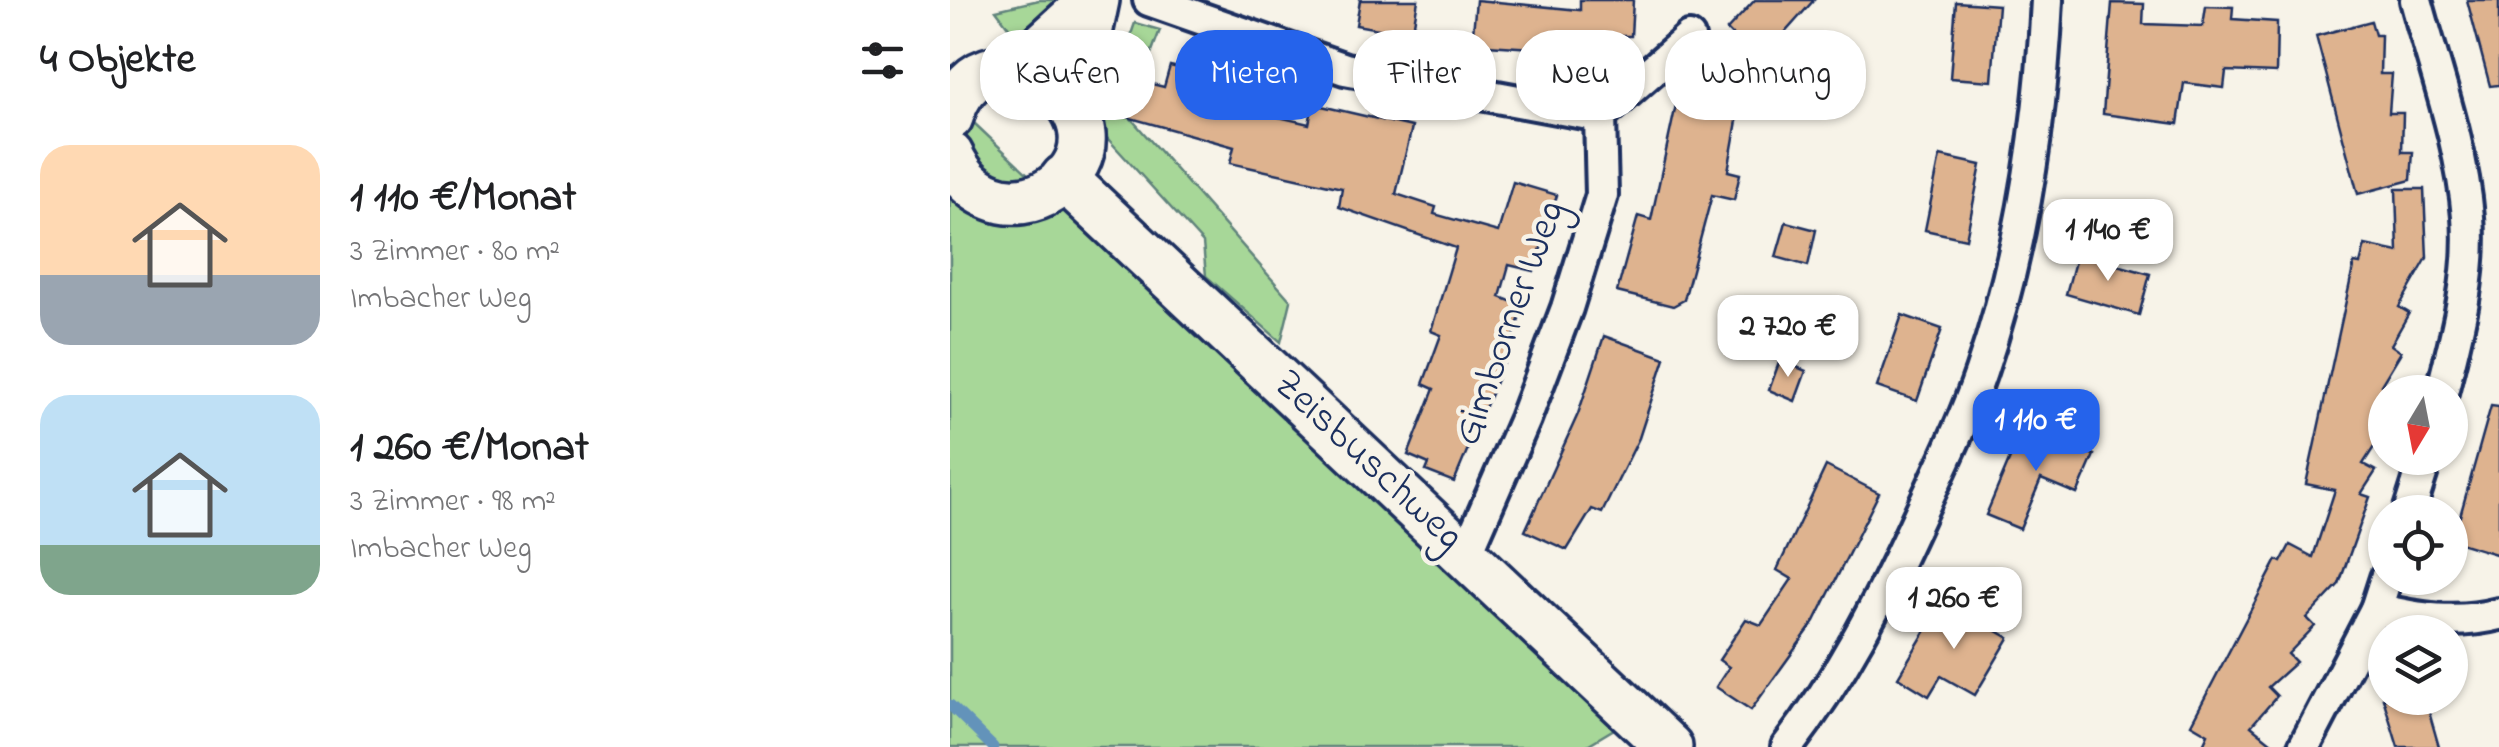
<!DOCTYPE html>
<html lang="de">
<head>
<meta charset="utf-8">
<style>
  :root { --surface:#fff; --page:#f2f2f2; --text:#202124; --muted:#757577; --accent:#2563eb }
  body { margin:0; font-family:"Indie Flower",sans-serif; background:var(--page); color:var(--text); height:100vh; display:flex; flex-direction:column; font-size:38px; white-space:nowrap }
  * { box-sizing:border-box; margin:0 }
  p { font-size:32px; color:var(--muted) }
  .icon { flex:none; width:55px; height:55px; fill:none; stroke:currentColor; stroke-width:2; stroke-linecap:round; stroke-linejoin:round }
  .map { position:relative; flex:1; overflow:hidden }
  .details { display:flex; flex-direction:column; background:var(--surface); width:950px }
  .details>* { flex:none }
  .guide { position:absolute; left:30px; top:30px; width:950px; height:90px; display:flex; gap:20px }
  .needle { width:65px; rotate:190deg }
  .fabs { position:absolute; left:1418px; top:375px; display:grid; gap:20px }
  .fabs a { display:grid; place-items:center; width:100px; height:100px; border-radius:50%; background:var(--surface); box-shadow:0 2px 8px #0004; font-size:50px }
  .price { position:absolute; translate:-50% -85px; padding:0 22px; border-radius:20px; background:#fff; color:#222; font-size:32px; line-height:65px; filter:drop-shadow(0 2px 5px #0008) }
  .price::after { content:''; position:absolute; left:50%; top:60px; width:30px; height:22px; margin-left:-15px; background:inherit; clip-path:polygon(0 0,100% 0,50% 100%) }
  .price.current { background:var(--accent); color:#fff }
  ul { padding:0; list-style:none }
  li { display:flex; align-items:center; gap:30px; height:250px; padding:0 40px }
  li span { display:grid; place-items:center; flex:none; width:280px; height:200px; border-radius:30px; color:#555 }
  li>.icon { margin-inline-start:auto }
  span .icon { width:120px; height:120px; fill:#fffc; stroke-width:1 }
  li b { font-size:42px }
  h2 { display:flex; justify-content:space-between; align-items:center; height:120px; padding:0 40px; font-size:42px }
  .chip { padding:0 35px; border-radius:40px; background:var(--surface); box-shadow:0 2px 8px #0004; font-size:35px; line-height:90px }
  .chip.current { background:var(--accent); color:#fff }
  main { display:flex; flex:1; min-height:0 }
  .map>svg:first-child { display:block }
  .green { fill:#a7d798; stroke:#61837b; stroke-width:2.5 }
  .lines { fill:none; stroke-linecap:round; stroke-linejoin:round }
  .stream { stroke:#6493ba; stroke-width:11 }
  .building { fill:#deb38f; stroke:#1b2f5e; stroke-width:2.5 }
  .street-casing { stroke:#1b2f5e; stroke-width:38 }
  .secondary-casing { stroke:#1b2f5e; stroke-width:52 }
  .street { stroke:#f7f3e8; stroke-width:30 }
  .secondary { stroke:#f7f3e8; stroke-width:45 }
  .labels { text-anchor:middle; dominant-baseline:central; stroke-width:9; stroke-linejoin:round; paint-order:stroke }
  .street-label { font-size:42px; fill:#1b2f5e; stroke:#f7f3e8 }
</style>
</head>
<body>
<main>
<section class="details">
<h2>4 Objekte<svg class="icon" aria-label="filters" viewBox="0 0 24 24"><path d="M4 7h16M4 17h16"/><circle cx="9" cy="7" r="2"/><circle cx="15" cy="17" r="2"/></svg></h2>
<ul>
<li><span style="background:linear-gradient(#ffd9b3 65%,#9aa5b1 0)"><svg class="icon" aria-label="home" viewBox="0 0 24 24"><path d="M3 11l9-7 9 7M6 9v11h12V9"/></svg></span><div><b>1 110 €/Monat</b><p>3 Zimmer · 80 m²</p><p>Imbacher Weg</p></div></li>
<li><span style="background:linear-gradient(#bfe0f5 75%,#7fa58c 0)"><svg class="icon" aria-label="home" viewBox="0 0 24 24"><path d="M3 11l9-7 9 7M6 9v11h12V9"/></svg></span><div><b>1 260 €/Monat</b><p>3 Zimmer · 98 m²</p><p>Imbacher Weg</p></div></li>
</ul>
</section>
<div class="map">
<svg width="1549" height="747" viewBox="0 0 1549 747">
  <rect width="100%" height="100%" fill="#f7f3e8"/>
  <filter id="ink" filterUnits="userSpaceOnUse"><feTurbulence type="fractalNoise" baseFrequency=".01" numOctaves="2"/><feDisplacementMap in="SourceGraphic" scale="20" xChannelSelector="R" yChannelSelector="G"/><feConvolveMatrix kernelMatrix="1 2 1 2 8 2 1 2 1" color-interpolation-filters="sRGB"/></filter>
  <g filter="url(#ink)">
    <g class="green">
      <polygon points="89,0 106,0 66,37 46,10"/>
      <polygon points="185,23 210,30 178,115 341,301 331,342 256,276 253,243 148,128"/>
      <polygon points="24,123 664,729 634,747 0,747 0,136"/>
    </g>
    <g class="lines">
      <polyline class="stream" points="0,705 43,747"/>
    </g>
    <g class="building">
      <polygon points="410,0 468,0 462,35 406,25"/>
      <polygon points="526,0 630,10 630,0 683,0 681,36 672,36 671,54 522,44"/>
      <polygon points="805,0 864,0 832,36 834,66 786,64 789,42 777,30"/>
      <polygon points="1517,0 1549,0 1549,85 1540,86"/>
      <polygon points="1006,2 1048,5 1042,81 1000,78"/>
      <polygon points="1162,3 1194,4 1193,24 1253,26 1256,6 1283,7 1282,19 1327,22 1326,73 1276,71 1274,88 1234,83 1228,124 1153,114"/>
      <polygon points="1421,21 1425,35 1431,35 1430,74 1442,74 1439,113 1453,113 1452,152 1463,152 1461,180 1408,194 1366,36"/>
      <polygon points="220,66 283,81 277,105 359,124 363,104 462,127 446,194 486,207 484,214 548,232 563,182 607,195 584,271 559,265 550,297 573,306 561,346 504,482 476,471 479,464 458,455 484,389 473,384 491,335 481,331 506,248 389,207 392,188 280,163 284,147 177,117 190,81 214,87"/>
      <polygon points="729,91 790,104 778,171 790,174 784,200 762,195 734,300 723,306 667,292 688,216 701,220"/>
      <polygon points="990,156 1031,165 1016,239 975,230"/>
      <polygon points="1446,189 1474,189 1477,258 1449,307 1459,313 1441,345 1451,352 1431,385 1443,392 1435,392 1435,430 1413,464 1426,471 1411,494 1420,497 1389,584 1357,618 1365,626 1338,654 1346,662 1318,687 1327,696 1301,726 1327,747 1252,747 1258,734 1241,724 1327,560 1331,562 1340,545 1363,557 1385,490 1356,484 1399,287 1404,263 1410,264 1415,245 1448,252"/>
      <polygon points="836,222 866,230 858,266 826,257"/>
      <polygon points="1127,254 1200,274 1189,315 1116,294"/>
      <polygon points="952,315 992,329 967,401 927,387"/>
      <polygon points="654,336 715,358 689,438 652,513 642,509 617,550 575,531 628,414"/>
      <polygon points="830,360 856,371 845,401 819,390"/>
      <polygon points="1541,406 1549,407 1549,555 1503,541"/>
      <polygon points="1074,425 1144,455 1127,494 1091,479 1070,529 1036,515"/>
      <polygon points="876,466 929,493 865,621 801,710 766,687 779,667 769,660 796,619 811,625 842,579 827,570"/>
      <polygon points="994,600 1059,638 1025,695 991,676 979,696 948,677"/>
      <polygon points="1433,698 1475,698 1489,747 1448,747"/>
    </g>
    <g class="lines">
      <g class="street-casing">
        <g id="street">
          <polyline points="199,0 395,69 650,116"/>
          <path d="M1466 0C1485 71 1512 144 1518 217 1523 275 1506 337 1492 392"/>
          <polyline points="1459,512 1476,458"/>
          <polyline points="516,554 575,419 617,308 652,195 650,116 739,38"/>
          <path d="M1426 609C1469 619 1506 625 1549 614"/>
          <path d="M837 747C891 677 931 599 968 518 990 470 1014 422 1031 372 1072 252 1091 126 1097 0"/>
          <polyline points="1354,747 1426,609 1436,578"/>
        </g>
      </g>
      <g class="secondary-casing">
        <g id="secondary">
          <polyline points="67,69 143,0"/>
          <polyline points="124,106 146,0"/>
          <path d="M0 117C35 0 200 123 101 190 84 201 61 205 42 197 21 189 9 174 0 155"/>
          <polyline points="114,178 719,747"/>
        </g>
      </g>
      <use href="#street" class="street"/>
      <use href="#secondary" class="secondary"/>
    </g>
  </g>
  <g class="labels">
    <g class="street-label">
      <text transform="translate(560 323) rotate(-70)">Gimborner Weg</text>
      <text transform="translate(418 461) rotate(43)">Zeisbuschweg</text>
    </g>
  </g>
</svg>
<div class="fabs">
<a><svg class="needle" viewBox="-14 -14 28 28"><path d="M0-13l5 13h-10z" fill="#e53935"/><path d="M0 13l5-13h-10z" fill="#757577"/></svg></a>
<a><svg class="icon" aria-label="locate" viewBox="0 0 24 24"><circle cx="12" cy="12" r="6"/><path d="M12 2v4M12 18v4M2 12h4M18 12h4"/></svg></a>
<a><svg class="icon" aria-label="layers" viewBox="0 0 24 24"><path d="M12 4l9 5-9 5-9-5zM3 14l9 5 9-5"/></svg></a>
</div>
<b class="price" style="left:1158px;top:284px">1 140 €</b>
<b class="price" style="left:838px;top:380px">2 720 €</b>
<b class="price current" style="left:1086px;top:474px">1 110 €</b>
<b class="price" style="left:1004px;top:652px">1 260 €</b>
<div class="guide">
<a class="chip">Kaufen</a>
<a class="chip current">Mieten</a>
<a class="chip">Filter</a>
<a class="chip">Neu</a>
<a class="chip">Wohnung</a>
</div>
</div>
</main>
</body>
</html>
